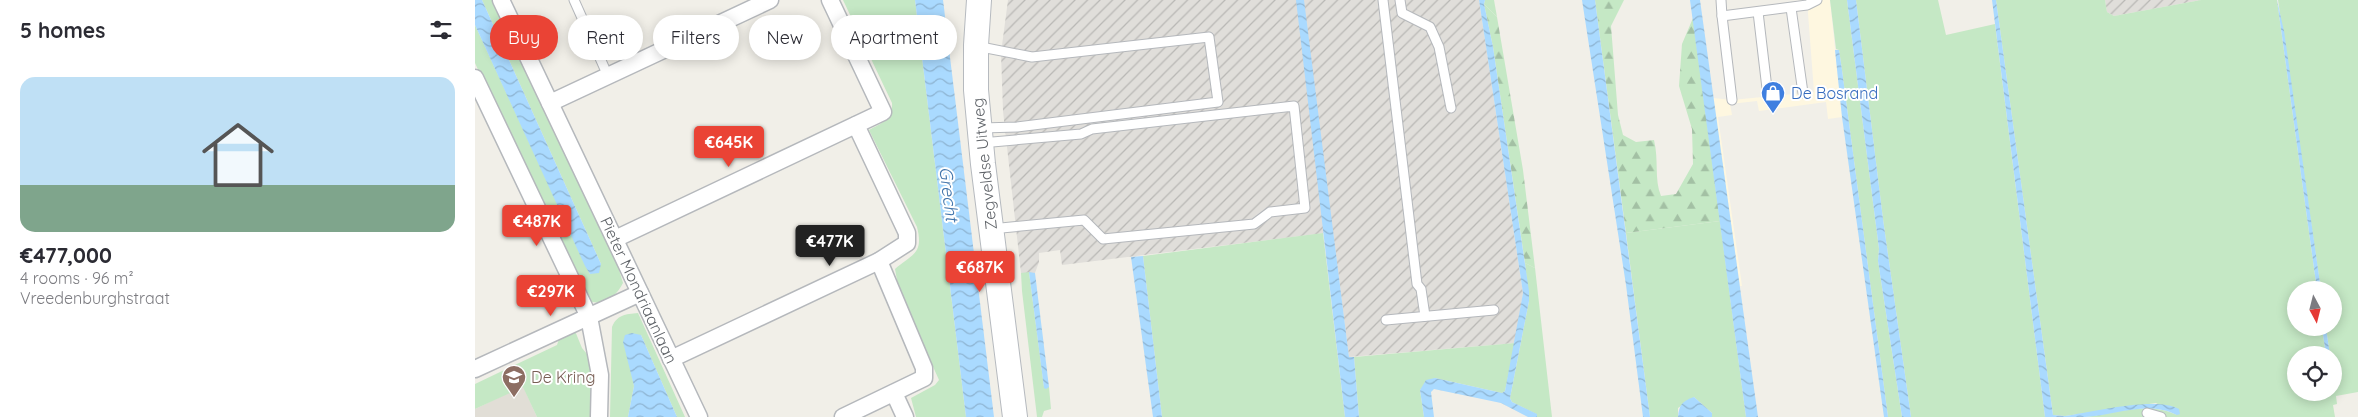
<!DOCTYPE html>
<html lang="en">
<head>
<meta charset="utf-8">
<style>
  :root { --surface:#fff; --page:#f2f2f3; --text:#2b2b33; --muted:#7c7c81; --line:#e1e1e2; --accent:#ea4335 }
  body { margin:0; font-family:Quicksand,sans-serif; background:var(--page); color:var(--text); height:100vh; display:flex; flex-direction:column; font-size:19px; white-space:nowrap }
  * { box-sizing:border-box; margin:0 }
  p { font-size:16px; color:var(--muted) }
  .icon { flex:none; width:28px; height:28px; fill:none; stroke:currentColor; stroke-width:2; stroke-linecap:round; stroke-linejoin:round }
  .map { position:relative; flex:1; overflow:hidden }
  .drawer { display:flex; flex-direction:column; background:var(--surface); width:475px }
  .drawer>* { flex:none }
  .guide { position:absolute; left:15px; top:15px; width:475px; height:45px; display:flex; gap:10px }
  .needle { width:32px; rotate:173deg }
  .controls { position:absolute; left:1812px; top:281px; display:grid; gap:10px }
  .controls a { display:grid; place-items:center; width:55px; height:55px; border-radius:50%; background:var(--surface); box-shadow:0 2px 12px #0003; font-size:25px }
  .price { position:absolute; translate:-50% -42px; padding:0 11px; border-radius:5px; background:var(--accent); color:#fff; font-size:16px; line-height:32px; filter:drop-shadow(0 1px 2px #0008) }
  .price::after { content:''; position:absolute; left:50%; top:30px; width:15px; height:11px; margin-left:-8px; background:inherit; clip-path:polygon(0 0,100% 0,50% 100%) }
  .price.on { background:#222; color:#fff }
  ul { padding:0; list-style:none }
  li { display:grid; align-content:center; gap:10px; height:265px; padding:0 20px }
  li+li { border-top:1px solid var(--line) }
  li span { display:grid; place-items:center; height:155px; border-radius:15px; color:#555 }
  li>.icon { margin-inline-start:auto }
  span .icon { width:90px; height:90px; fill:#fffc; stroke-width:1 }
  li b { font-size:21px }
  h2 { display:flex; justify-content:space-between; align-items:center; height:60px; padding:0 20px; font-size:21px }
  .pill { padding:0 18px; border-radius:22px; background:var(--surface); box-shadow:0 2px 12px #0003; font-size:18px; line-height:45px }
  .pill.on { background:var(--accent); color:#fff }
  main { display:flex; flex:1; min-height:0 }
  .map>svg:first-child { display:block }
  .commercial { fill:#fef7e0 }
  .industrial { fill:url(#industrial-furrows) }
  .education { fill:#e1ded6 }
  .green { fill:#c5e8c5 }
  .forest { fill:url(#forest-firs) }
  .water { fill:url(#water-waves) }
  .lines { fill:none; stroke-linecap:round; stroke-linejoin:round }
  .lane-casing { stroke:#b5b8bc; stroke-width:11 }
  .street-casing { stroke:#b5b8bc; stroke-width:19 }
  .secondary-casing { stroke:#b6babf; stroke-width:26 }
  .lane { stroke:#fff; stroke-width:9 }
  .street { stroke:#fff; stroke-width:16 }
  .secondary { stroke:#fff; stroke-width:24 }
  .labels { text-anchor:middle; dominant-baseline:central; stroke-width:4; stroke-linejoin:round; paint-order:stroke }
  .shop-label { font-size:16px; fill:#366cbe; stroke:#fff; text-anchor:start }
  .street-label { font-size:16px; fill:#5f6368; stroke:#fff }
  .education-label { font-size:16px; fill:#785e54; stroke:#fff; text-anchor:start }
  .water-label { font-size:18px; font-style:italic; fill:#4174aa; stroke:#fff }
</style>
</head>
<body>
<main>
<section class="drawer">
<h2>5 homes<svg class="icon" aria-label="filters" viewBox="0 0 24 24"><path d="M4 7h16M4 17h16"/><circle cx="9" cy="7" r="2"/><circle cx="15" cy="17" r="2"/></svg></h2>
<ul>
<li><span style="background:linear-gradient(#bfe0f5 70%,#7fa58c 0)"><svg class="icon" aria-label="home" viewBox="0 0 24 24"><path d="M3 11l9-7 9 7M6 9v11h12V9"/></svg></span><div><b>€477,000</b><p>4 rooms · 96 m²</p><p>Vreedenburghstraat</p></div></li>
</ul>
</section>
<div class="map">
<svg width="1883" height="417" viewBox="0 0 1883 417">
  <defs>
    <pattern id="industrial-furrows" width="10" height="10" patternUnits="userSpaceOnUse" patternTransform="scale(1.25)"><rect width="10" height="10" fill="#e0deda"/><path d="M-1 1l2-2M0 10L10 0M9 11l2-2" fill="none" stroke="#b9b8b5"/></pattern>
    <pattern id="forest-firs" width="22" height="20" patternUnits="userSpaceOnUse" patternTransform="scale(1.25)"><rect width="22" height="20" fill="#c5e8c5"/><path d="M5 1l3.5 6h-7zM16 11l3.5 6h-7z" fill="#a3c0a4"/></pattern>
    <pattern id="water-waves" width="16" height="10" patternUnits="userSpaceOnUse" patternTransform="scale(1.25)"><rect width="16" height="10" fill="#aadaff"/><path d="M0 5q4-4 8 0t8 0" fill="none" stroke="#8eb4d2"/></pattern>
  </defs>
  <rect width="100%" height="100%" fill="#f1efe8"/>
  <polygon class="commercial" points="1332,0 1355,0 1367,117 1353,119 1351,102 1284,111 1282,101 1255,104 1257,115 1243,117 1267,286 1265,286 1238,98 1257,100 1339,92"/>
  <g class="industrial">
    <polygon points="533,0 1004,0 1048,293 1040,343 874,357 858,232 587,265 585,250 564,253 564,262 560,273 546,273 528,111 526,53"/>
    <polygon points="1630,0 1726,0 1639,16 1632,12"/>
  </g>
  <polygon class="education" points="48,386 62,417 0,417 0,409"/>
  <g class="green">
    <path d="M7 0H21L142 263 148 283C141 297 129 306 113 301L80 239 0 63V25L115 274 126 264Z"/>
    <path d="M368 0H440L491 417H441L436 398 460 385 464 380 424 291 420 269C437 254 449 254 442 227L394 130C407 123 418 119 417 103Z"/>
    <polygon points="1010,0 1019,0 1022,17 1009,4"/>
    <polygon points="1355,0 1372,0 1404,249 1403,261 1427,417 1413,417 1367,70 1364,50 1361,49"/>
    <polygon points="1381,0 1463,0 1471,35 1520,24 1570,417 1436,417 1408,219"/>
    <path d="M1521 0H1630L1632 12 1639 16 1726 0H1802L1842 290H1821V328H1847L1851 355H1821V392H1859V355H1855L1851 328H1859V290H1846L1803 0H1883V392L1861 396 1862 404 1858 405 1860 417H1610C1640 413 1674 401 1702 415L1681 403 1590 416 1578 415Z"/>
    <polygon points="1245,221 1271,417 1237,417 1237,413 1219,397 1203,408 1203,417 1175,417 1151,233"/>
    <polygon points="848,233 870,417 687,417 668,256"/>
    <polygon points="1050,263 1060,268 1077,417 1062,417 1061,414 1037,402 1035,398 1054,301"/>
    <polygon points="554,272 569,387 574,387 576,409 569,411 567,417 562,417 547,291 546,273"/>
    <path d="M163 313 210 417H202L166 335 156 371 159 386 153 417H135L137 327C142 315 150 314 163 313Z"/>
    <polygon points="100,331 107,348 117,360 115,417 62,417 48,387 0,409 0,384 82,345 84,339"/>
    <polygon points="1040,343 1030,391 1027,393 960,378 945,390 949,417 884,417 879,357"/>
  </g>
  <g class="forest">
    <path d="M1120 0H1149L1136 26 1143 115 1148 135 1161 142 1179 140C1184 160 1179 179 1186 196L1201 194 1218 164 1217 129 1204 86 1207 44 1218 18 1245 221 1151 233Z"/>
    <polygon points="1009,4 1022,17 1048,170 1060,268 1050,263 1018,47"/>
  </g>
  <g class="water">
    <polygon points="0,0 7,0 126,264 124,273 115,274 110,266 0,25"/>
    <polygon points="440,0 468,0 519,417 491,417"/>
    <polygon points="821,0 829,0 874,357 879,357 884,417 870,417"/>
    <polygon points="1004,0 1010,0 1009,4 1018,47 1054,291 1054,301 1035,398 1037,402 1062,414 1062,417 1053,417 1026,403 959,389 956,392 959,417 949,417 945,390 951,380 960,378 1027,393 1030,391 1048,293"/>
    <polygon points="1107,0 1120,0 1175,417 1168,417 1151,285"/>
    <polygon points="1215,0 1225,0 1283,417 1271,417"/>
    <polygon points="1372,0 1381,0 1408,219 1436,417 1427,417 1403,261 1404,249"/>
    <path d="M1517 0H1521L1578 415 1590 416C1617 412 1681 396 1704 409L1705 414 1702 415C1673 400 1641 415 1610 417 1597 417 1584 417 1570 417Z"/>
    <polygon points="1802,0 1809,31 1846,290 1842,290"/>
    <polygon points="1360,50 1364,50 1367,70 1413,417 1409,417 1367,117"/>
    <polygon points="668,256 687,417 678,417 656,257"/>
    <polygon points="554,272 560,273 574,387 571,389 569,388"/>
    <polygon points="1847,328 1851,328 1855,355 1851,355"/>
    <polygon points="157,333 166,335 202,417 153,417 159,386 148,342 150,335"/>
    <path d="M1219 397 1237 413V417H1203C1204 405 1207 401 1219 397Z"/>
  </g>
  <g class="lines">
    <g class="lane-casing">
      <g id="lane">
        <polyline points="99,0 133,76"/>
        <polyline points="908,0 942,284 946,289 950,316"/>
        <polyline points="925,0 927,13 955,27 964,47 976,108"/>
        <polyline points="1246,0 1247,16"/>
        <polyline points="1316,8 1328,93"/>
        <polyline points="1283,12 1293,97"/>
        <polyline points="501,46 557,57 734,37 743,102 542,127 507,128"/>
        <polyline points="1257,100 1247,16 1332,5 1342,0"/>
        <polyline points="506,143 606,134 617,129 819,106 830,208 795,212 779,224 628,239 609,220 516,229"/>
        <polyline points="911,320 1019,310"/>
        <polyline points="1672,413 1686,417"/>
      </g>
    </g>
    <g class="street-casing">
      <g id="street">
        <polyline points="26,0 224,417"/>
        <polyline points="0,78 114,317 125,375 124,417"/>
        <polyline points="75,103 295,0"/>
        <polyline points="140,239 408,112 355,0"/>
        <polyline points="196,359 404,261 432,243 432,233 381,125"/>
        <polyline points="0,369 165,293"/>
        <polyline points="419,393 430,417"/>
        <polyline points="368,417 449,378 449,368 404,261"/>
      </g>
    </g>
    <g class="secondary-casing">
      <polyline id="secondary" points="504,0 501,45 501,90 508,164 540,417"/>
    </g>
    <use href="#lane" class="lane"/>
    <use href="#street" class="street"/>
    <use href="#secondary" class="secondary"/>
  </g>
  <defs>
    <g id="shop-pin" transform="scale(1.25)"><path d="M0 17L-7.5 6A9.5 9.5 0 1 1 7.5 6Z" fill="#3f7fe0" stroke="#fff"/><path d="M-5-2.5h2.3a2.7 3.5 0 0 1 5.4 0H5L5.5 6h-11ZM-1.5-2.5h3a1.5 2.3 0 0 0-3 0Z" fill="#fff"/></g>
    <g id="school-pin" transform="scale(1.25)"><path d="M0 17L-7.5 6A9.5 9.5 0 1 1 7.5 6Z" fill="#8d6e63" stroke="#fff"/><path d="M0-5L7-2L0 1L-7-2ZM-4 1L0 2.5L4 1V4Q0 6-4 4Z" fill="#fff"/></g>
  </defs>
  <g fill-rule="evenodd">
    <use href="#shop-pin" x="1298" y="93"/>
    <use href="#school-pin" x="39" y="377"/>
  </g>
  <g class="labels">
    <g class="shop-label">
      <text x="1316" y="93">De Bosrand</text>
    </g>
    <g class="street-label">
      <text transform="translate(509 164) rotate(-96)">Zegveldse Uitweg</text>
      <text transform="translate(164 290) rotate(65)">Pieter Mondriaanlaan</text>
    </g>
    <g class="education-label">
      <text x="56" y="377">De Kring</text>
    </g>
    <g class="water-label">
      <text transform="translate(474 194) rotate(83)">Grecht</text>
    </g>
  </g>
</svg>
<div class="controls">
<a><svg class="needle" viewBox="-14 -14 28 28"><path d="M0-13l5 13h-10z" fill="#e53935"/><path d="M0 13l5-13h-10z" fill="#7c7c81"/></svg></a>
<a><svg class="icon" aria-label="locate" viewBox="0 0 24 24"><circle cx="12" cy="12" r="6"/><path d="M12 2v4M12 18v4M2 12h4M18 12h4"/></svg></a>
</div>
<b class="price" style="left:254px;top:168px">€645K</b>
<b class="price" style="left:62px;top:247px">€487K</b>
<b class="price on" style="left:355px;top:267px">€477K</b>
<b class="price" style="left:505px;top:293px">€687K</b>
<b class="price" style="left:76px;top:317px">€297K</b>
<div class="guide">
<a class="pill on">Buy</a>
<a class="pill">Rent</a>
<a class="pill">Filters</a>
<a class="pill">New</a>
<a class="pill">Apartment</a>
</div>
</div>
</main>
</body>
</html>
